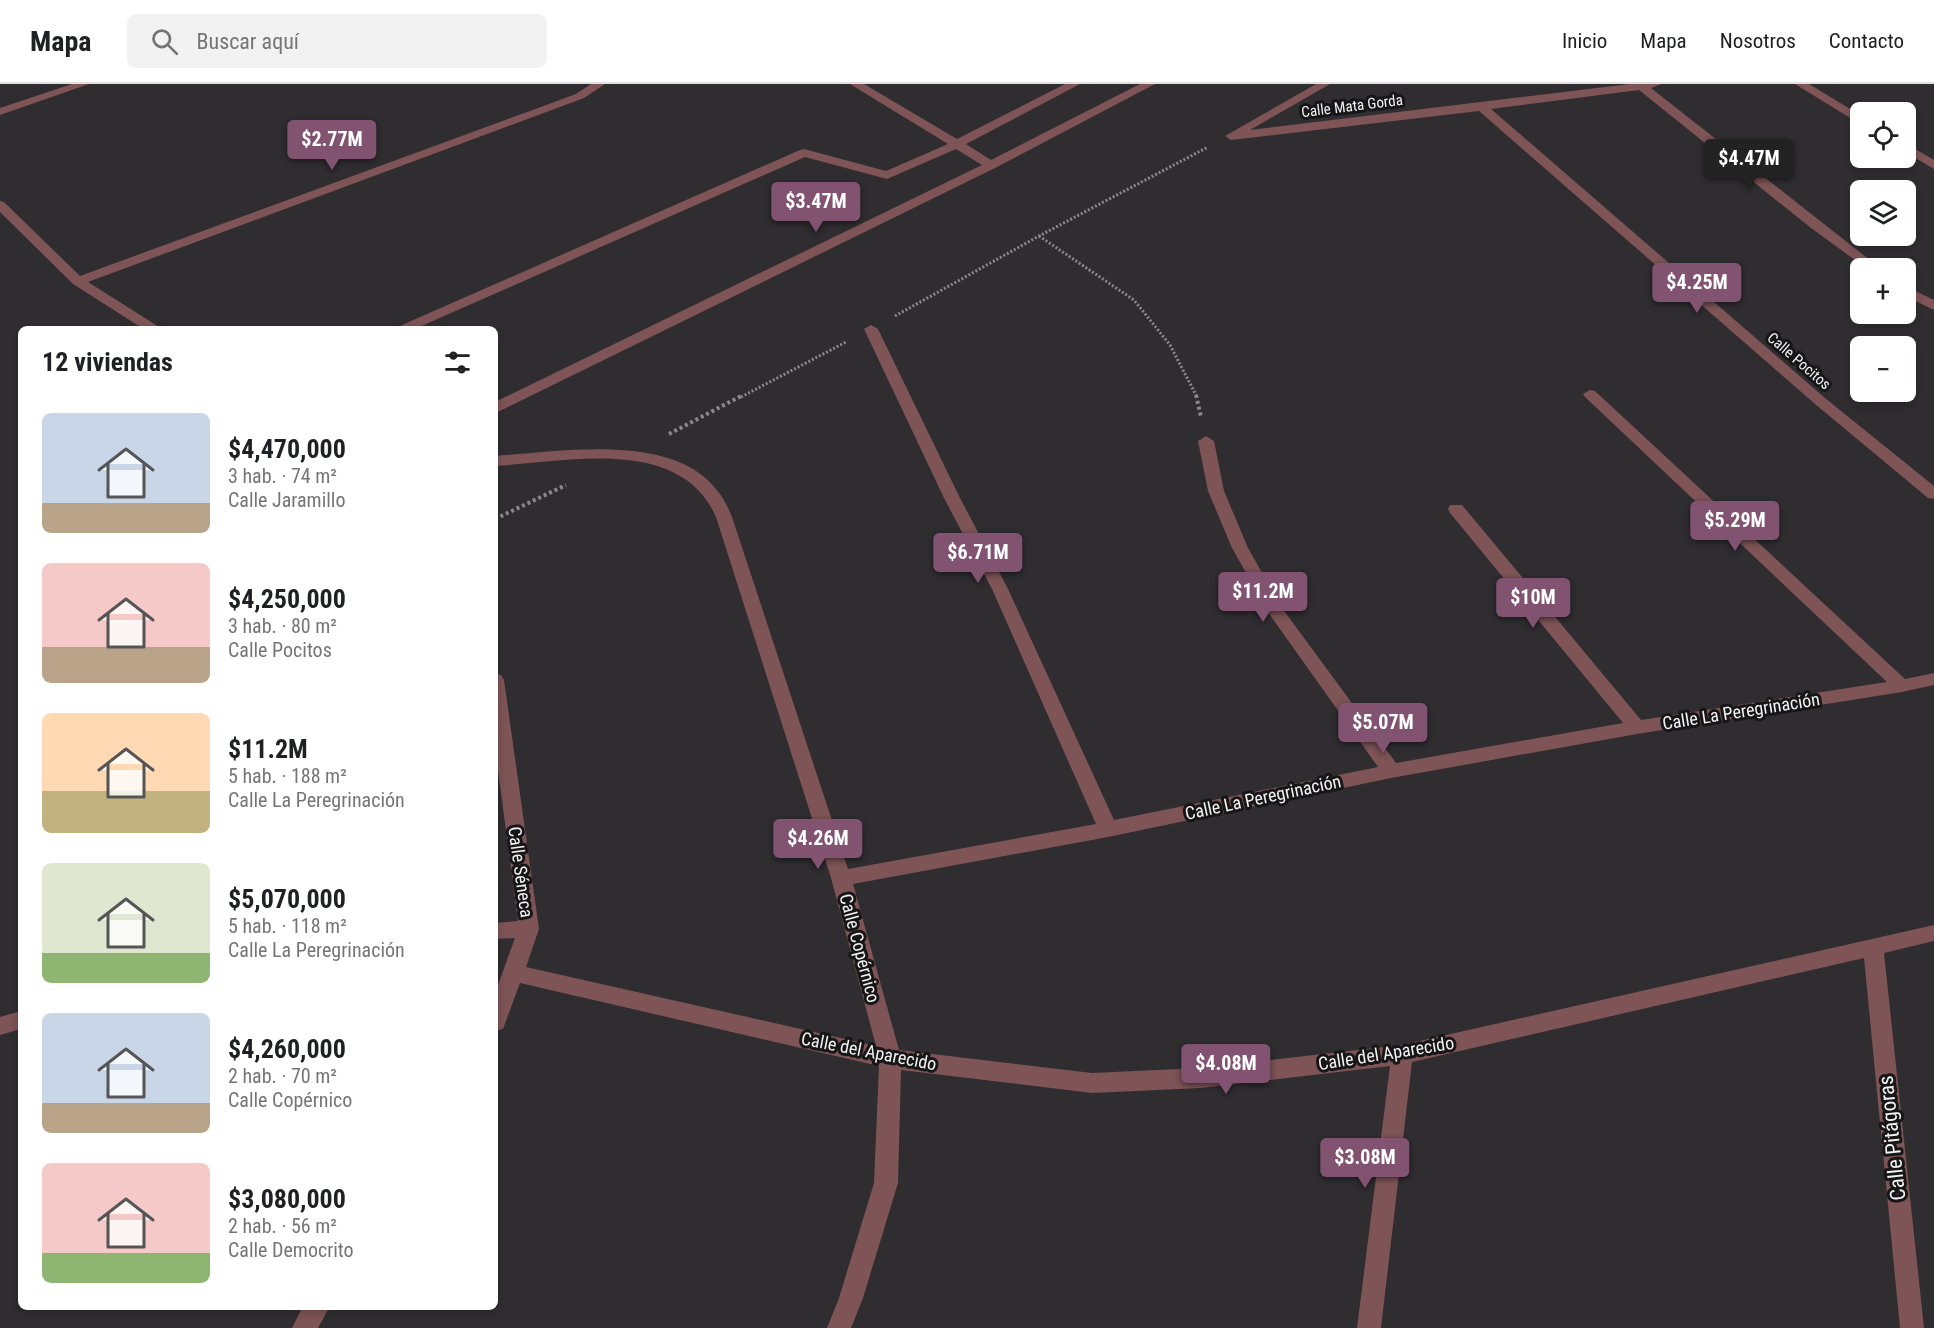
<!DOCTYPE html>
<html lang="es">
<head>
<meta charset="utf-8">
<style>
  :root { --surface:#fff; --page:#f2f2f2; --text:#202124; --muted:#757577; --line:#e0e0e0; --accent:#815370 }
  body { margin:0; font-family:"Roboto Condensed",sans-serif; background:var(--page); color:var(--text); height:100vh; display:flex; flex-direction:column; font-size:22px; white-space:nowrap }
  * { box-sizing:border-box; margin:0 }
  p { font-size:20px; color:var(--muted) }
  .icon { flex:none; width:33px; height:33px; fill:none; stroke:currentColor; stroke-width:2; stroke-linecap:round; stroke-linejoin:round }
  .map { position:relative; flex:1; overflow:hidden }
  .drawer { position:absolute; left:18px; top:242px; width:480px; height:984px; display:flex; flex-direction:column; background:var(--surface); border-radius:9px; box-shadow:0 3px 9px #0003 }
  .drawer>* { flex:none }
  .fabs { position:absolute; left:1850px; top:18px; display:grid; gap:12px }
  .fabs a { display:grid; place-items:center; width:66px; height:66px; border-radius:9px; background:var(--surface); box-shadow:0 3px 9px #0003; font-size:30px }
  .price { position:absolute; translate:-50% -51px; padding:0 14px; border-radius:6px; background:var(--accent); color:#fff; font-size:20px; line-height:39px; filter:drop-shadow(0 2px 3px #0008) }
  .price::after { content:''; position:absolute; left:50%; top:36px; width:18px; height:14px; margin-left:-9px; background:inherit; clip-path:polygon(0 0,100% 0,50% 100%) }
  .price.selected { background:#222; color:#fff }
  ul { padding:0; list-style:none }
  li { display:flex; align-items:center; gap:18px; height:150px; padding:0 24px }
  li span { display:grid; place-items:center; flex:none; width:168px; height:120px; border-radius:9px; color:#555 }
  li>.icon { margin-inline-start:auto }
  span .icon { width:72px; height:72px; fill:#fffc; stroke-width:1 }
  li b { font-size:26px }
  h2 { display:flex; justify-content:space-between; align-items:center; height:72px; padding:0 24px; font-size:26px }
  header { display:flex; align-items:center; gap:36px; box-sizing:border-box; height:84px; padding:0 30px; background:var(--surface); border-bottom:2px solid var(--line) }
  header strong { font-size:28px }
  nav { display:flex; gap:33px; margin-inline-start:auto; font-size:21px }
  .search { width:420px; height:54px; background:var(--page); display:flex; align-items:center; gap:15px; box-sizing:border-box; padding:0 21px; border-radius:9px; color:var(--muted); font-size:22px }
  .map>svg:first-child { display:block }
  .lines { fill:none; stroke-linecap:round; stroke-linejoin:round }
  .path-far1 { stroke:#8a888b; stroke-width:3; stroke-dasharray:2 2; stroke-linecap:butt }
  .path { stroke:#8a888b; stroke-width:4; stroke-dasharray:3 3; stroke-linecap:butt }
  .minor { fill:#7e5456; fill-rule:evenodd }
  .labels { text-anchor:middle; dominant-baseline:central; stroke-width:6; stroke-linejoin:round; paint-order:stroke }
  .far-street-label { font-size:15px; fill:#f3f2f4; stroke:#171617 }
  .street-label { font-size:18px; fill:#f3f2f4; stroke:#171617 }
  .near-street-label { font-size:21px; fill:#f3f2f4; stroke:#171617 }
</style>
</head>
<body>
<header>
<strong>Mapa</strong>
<div class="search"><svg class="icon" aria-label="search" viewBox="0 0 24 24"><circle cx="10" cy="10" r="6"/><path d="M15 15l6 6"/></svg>Buscar aquí</div>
<nav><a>Inicio</a><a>Mapa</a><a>Nosotros</a><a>Contacto</a></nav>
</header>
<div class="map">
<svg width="1934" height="1244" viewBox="0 0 1934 1244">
  <rect width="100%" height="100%" fill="#2f2d30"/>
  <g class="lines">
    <g class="path-far1">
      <polyline points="1039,152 1134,216 1170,261 1197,313"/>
      <polyline points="895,232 1039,152 1208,63"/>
      <polyline points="741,313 846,258"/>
    </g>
    <g class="path">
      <polyline points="1196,311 1201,333"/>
      <polyline points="669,350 743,311"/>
      <polyline points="495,435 566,401"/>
    </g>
    <g class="minor">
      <polygon points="72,0 89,0 0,31 0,24"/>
      <polygon points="591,0 605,0 584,14 88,198 156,241 158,244 142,244 73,200 0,128 0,117 4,118 80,192 576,10"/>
      <polygon points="850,0 864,0 957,55 1065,0 1080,0 966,60 991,76 1140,0 1155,0 995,84 500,327 495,328 495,318 982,81 956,65 887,95 805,73 417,244 400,244 402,241 800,66 804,65 886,87 948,60"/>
      <polygon points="1316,0 1330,0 1250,46 1630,0 1662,0 1651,4 1880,184 1866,184 1811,144 1639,6 1491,25 1825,314 1934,402 1934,415 1928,414 1815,320 1479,27 1231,56 1225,52"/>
      <polygon points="1795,0 1809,0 1860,31 1860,40"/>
      <polygon points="1905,59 1934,76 1934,85 1905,68"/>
      <polygon points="1905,202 1934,216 1934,226 1905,212"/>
      <path d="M871 241 878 245 960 414 1008 505 1114 736 1378 683 1270 531 1232 464 1208 407 1198 357 1206 352 1214 357 1224 407 1248 464 1282 524 1396 679 1623 639 1450 429 1448 425 1450 421H1462L1641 636 1887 598 1585 313 1583 310 1590 306 1595 307 1905 595 1934 589V601L1902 608 1637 650 1391 694 1108 753 853 800 899 966 1092 989 1201 984 1402 961 1934 841V857L1884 869 1924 1244H1900L1864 874 1412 978 1381 1244H1357L1390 982 1201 1004 1092 1009 901 986 898 1099 863 1214 851 1244H827L839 1214 874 1099 879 982 520 899 503 945 495 947V909L515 854 495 855V839L518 837 495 664V590L501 591 504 596 539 845 526 883 876 962 831 794 716 433C680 351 566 378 495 382V372C558 368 671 348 716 405 723 413 728 423 732 433L848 785 1096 740 992 505 944 414 864 245Z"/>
      <polygon points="21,927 21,945 0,951 0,933"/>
      <polygon points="303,1222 330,1222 318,1244 292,1244"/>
    </g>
  </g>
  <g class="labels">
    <g class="far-street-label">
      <text transform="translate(1352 22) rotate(-7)">Calle Mata Gorda</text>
      <text transform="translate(1799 277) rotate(41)">Calle Pocitos</text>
    </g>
    <g class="street-label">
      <text transform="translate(1741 627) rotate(-9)">Calle La Peregrinación</text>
      <text transform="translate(1263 713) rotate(-12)">Calle La Peregrinación</text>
      <text transform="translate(521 788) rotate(82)">Calle Séneca</text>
      <text transform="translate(860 864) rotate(75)">Calle Copérnico</text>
      <text transform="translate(869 967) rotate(11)">Calle del Aparecido</text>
      <text transform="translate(1386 969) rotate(-9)">Calle del Aparecido</text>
    </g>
    <g class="near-street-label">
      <text transform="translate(1892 1054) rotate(-96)">Calle Pitágoras</text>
    </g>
  </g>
</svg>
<div class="fabs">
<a><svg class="icon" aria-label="locate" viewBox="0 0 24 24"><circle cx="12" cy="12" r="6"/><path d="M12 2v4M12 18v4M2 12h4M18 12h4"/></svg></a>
<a><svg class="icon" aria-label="layers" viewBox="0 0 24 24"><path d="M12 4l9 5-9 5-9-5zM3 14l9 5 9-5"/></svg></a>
<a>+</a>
<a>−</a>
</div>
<b class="price" style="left:332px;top:87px">$2.77M</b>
<b class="price selected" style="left:1749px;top:106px">$4.47M</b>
<b class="price" style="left:816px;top:149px">$3.47M</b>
<b class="price" style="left:1697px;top:230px">$4.25M</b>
<b class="price" style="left:1735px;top:468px">$5.29M</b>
<b class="price" style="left:978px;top:500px">$6.71M</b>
<b class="price" style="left:1263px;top:539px">$11.2M</b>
<b class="price" style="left:1533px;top:545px">$10M</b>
<b class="price" style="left:1383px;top:670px">$5.07M</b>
<b class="price" style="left:818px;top:786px">$4.26M</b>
<b class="price" style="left:1226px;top:1011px">$4.08M</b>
<b class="price" style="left:1365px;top:1105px">$3.08M</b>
<section class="drawer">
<h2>12 viviendas<svg class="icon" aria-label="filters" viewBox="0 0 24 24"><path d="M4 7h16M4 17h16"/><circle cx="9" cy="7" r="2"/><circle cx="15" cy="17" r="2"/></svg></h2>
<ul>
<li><span style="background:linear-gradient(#c9d6e8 75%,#b9a48a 0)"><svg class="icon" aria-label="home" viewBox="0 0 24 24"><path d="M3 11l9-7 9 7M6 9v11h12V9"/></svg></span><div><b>$4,470,000</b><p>3 hab. · 74 m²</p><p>Calle Jaramillo</p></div></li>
<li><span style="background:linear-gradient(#f6c9c9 70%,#b9a48a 0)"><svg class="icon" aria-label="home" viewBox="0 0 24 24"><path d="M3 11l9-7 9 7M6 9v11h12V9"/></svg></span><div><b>$4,250,000</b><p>3 hab. · 80 m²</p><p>Calle Pocitos</p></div></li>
<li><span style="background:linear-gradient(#ffd9b3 65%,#c2b280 0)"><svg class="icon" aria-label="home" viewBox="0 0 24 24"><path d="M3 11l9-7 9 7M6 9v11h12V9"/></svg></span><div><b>$11.2M</b><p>5 hab. · 188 m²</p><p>Calle La Peregrinación</p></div></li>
<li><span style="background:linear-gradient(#dfe7d0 75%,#8fb573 0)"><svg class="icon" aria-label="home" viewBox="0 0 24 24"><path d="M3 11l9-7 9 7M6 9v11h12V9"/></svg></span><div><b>$5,070,000</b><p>5 hab. · 118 m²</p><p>Calle La Peregrinación</p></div></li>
<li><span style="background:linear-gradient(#c9d6e8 75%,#b9a48a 0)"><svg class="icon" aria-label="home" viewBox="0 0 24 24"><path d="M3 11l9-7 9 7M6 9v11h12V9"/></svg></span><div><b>$4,260,000</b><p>2 hab. · 70 m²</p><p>Calle Copérnico</p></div></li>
<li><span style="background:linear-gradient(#f6c9c9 75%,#8fb573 0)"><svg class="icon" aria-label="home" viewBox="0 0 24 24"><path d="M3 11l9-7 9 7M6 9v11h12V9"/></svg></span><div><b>$3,080,000</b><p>2 hab. · 56 m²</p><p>Calle Democrito</p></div></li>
</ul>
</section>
</div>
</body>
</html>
